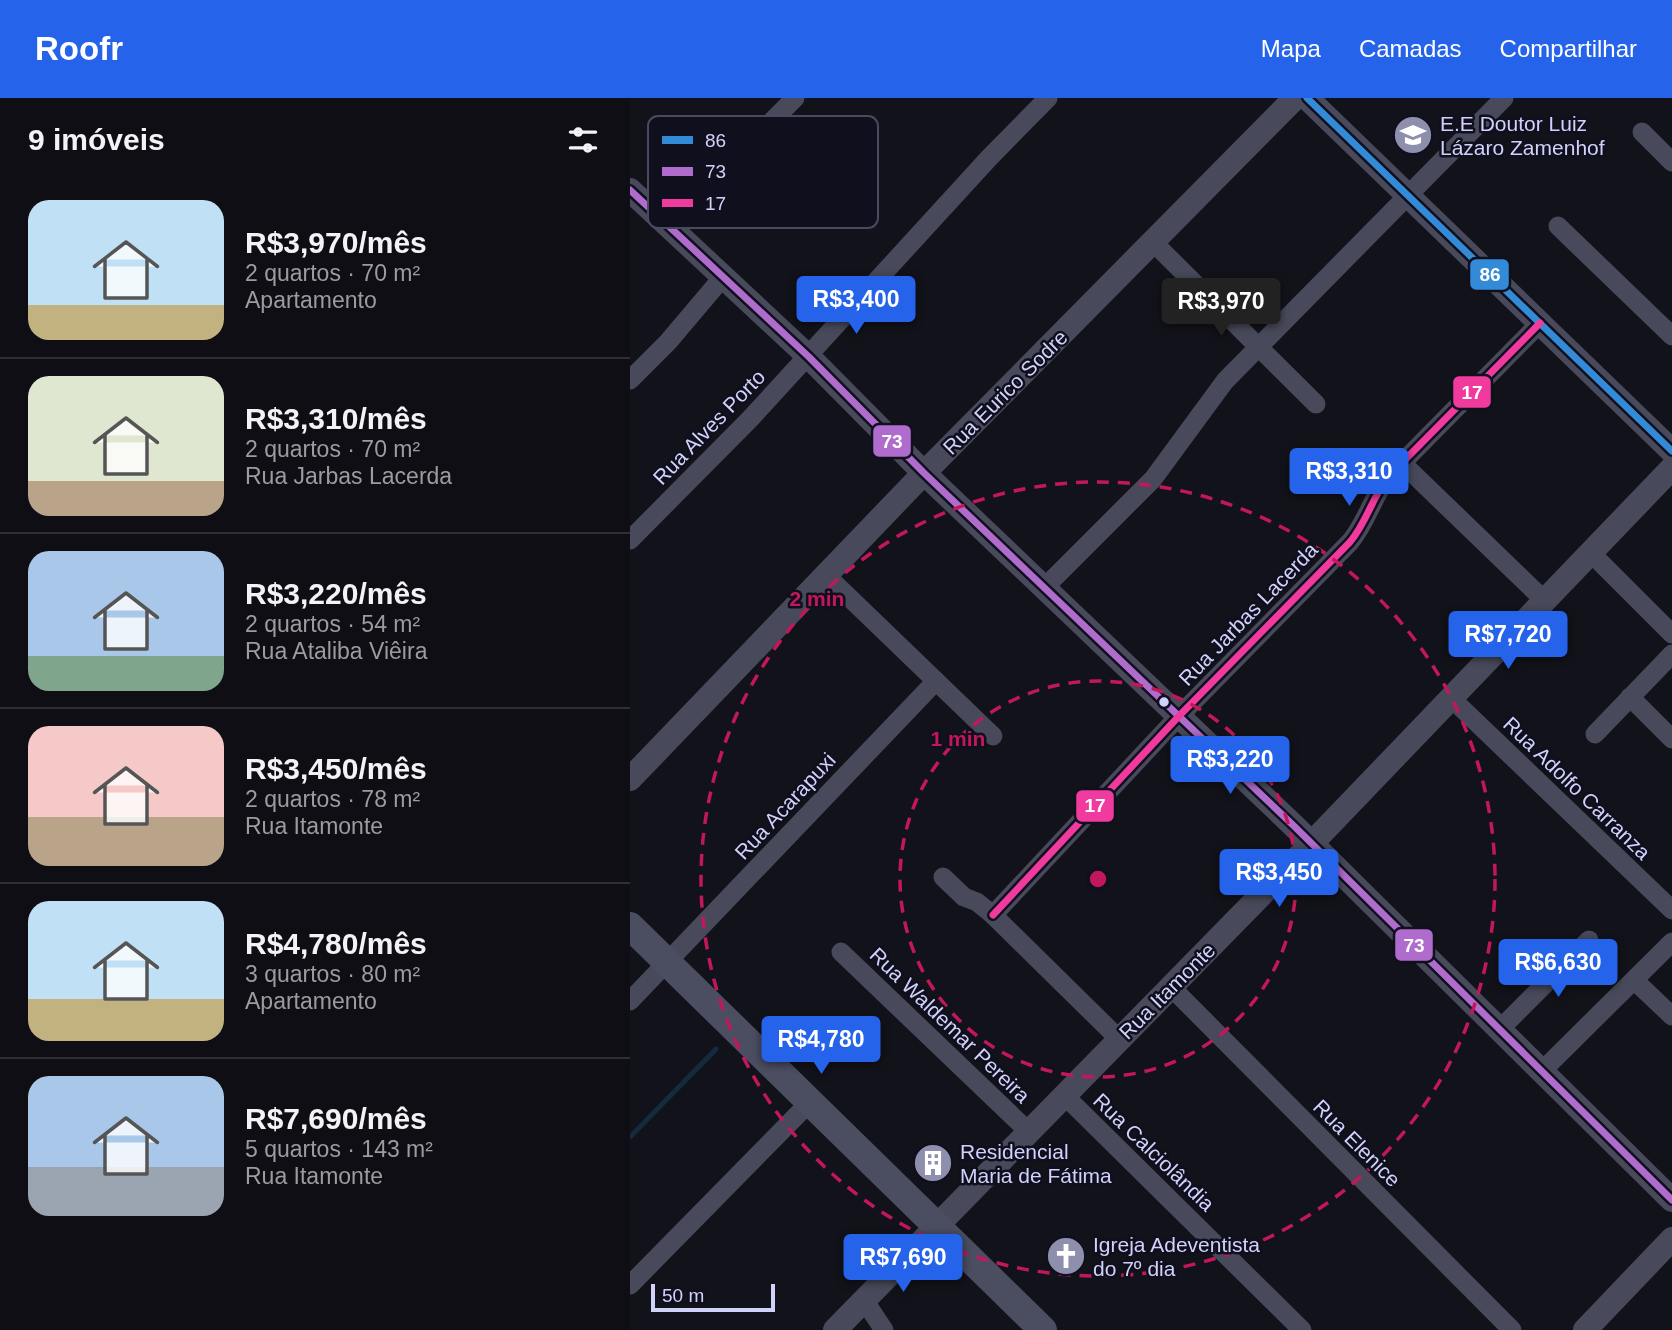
<!DOCTYPE html>
<html lang="pt">
<head>
<meta charset="utf-8">
<style>
  :root { --surface:#0e0e14; --page:#1c1c22; --text:#f1f3f6; --muted:#9b9ca0; --line:#2e2e34; --accent:#2563eb }
  body { margin:0; font-family:Helvetica,sans-serif; background:var(--page); color:var(--text); height:100vh; display:flex; flex-direction:column; font-size:26px; white-space:nowrap }
  * { box-sizing:border-box; margin:0 }
  p { font-size:23px; color:var(--muted) }
  .icon { flex:none; width:38px; height:38px; fill:none; stroke:currentColor; stroke-width:2; stroke-linecap:round; stroke-linejoin:round }
  .map { position:relative; flex:1; overflow:hidden }
  .side { display:flex; flex-direction:column; background:var(--surface); width:630px }
  .side>* { flex:none }
  .scale { position:absolute; left:21px; bottom:18px; width:124px; box-sizing:border-box; padding-left:7px; border:4px solid #d1d2fa; border-top:0; font-size:19px; line-height:24px; white-space:nowrap; color:#d1d2fa; -webkit-text-stroke:5px #0f0f1e; paint-order:stroke }
  .price { position:absolute; translate:-50% -60px; padding:0 16px; border-radius:7px; background:var(--accent); color:#fff; font-size:23px; line-height:46px; filter:drop-shadow(0 2px 4px #0008) }
  .price::after { content:''; position:absolute; left:50%; top:42px; width:21px; height:16px; margin-left:-10px; background:inherit; clip-path:polygon(0 0,100% 0,50% 100%) }
  .price.selected { background:#222; color:#fff }
  ul { padding:0; list-style:none }
  li { display:flex; align-items:center; gap:21px; height:175px; padding:0 28px }
  li+li { border-top:2px solid var(--line) }
  li span { display:grid; place-items:center; flex:none; width:196px; height:140px; border-radius:21px; color:#555 }
  li>.icon { margin-inline-start:auto }
  span .icon { width:84px; height:84px; fill:#fffc; stroke-width:1 }
  li b { font-size:30px }
  h2 { display:flex; justify-content:space-between; align-items:center; height:84px; padding:0 28px; font-size:30px }
  header { display:flex; align-items:center; gap:42px; box-sizing:border-box; height:98px; padding:0 35px; background:var(--accent); color:#fff }
  header strong { font-size:33px }
  nav { display:flex; gap:38px; margin-inline-start:auto; font-size:24px }
  main { display:flex; flex:1; min-height:0 }
  .map>svg:first-child { display:block }
  .lines { fill:none; stroke-linecap:round; stroke-linejoin:round }
  .stream { stroke:#142b3f; stroke-width:5 }
  .minor { stroke:#484a5b; stroke-width:19 }
  .tertiary { stroke:#484a5b; stroke-width:24 }
  .secondary { stroke:#4b4e61; stroke-width:28 }
  .bus-1-casing { stroke:#0f0f1e; stroke-width:12 }
  .bus-2-casing { stroke:#0f0f1e; stroke-width:12 }
  .bus-3-casing { stroke:#0f0f1e; stroke-width:12 }
  .bus-1 { stroke:#338bd7; stroke-width:7 }
  .bus-2 { stroke:#b06ccc; stroke-width:7 }
  .bus-3 { stroke:#f13a9d; stroke-width:7 }
  .ring { fill:none; stroke:#c2185b; stroke-width:3.5; stroke-dasharray:12 9 }
  .bus-dot { fill:#d1d2fa; stroke:#0f0f1e; stroke-width:2.5 }
  .labels { text-anchor:middle; dominant-baseline:central; stroke-width:5; stroke-linejoin:round; paint-order:stroke }
  .poi-label { font-size:21px; fill:#d1d2fa; stroke:#0f0f1e; text-anchor:start }
  .street-label { font-size:21px; fill:#d1d2fa; stroke:#0f0f1e }
  .key { fill:#0f0f1e; stroke:#494a60; stroke-width:2 }
  .key-label { font-size:19px; fill:#d1d2fa }
  .centre { fill:#c2185b; stroke:#0f0f1e; stroke-width:3.5 }
  .ring-label { font-size:21px; text-anchor:middle; font-weight:bold; fill:#c2185b; stroke:#0f0f1e; stroke-width:5; stroke-linejoin:round; paint-order:stroke }
  .line-badge { stroke:#0f0f1e; stroke-width:2.5 }
  .badge-label { font-size:19px; text-anchor:middle; font-weight:bold; fill:#fff }
</style>
</head>
<body>
<header>
<strong>Roofr</strong>
<nav><a>Mapa</a><a>Camadas</a><a>Compartilhar</a></nav>
</header>
<main>
<section class="side">
<h2>9 imóveis<svg class="icon" aria-label="filters" viewBox="0 0 24 24"><path d="M4 7h16M4 17h16"/><circle cx="9" cy="7" r="2"/><circle cx="15" cy="17" r="2"/></svg></h2>
<ul>
<li><span style="background:linear-gradient(#bfe0f5 75%,#c2b280 0)"><svg class="icon" aria-label="home" viewBox="0 0 24 24"><path d="M3 11l9-7 9 7M6 9v11h12V9"/></svg></span><div><b>R$3,970/mês</b><p>2 quartos · 70 m²</p><p>Apartamento</p></div></li>
<li><span style="background:linear-gradient(#dfe7d0 75%,#b9a48a 0)"><svg class="icon" aria-label="home" viewBox="0 0 24 24"><path d="M3 11l9-7 9 7M6 9v11h12V9"/></svg></span><div><b>R$3,310/mês</b><p>2 quartos · 70 m²</p><p>Rua Jarbas Lacerda</p></div></li>
<li><span style="background:linear-gradient(#a9c7e8 75%,#7fa58c 0)"><svg class="icon" aria-label="home" viewBox="0 0 24 24"><path d="M3 11l9-7 9 7M6 9v11h12V9"/></svg></span><div><b>R$3,220/mês</b><p>2 quartos · 54 m²</p><p>Rua Ataliba Viêira</p></div></li>
<li><span style="background:linear-gradient(#f6c9c9 65%,#b9a48a 0)"><svg class="icon" aria-label="home" viewBox="0 0 24 24"><path d="M3 11l9-7 9 7M6 9v11h12V9"/></svg></span><div><b>R$3,450/mês</b><p>2 quartos · 78 m²</p><p>Rua Itamonte</p></div></li>
<li><span style="background:linear-gradient(#bfe0f5 70%,#c2b280 0)"><svg class="icon" aria-label="home" viewBox="0 0 24 24"><path d="M3 11l9-7 9 7M6 9v11h12V9"/></svg></span><div><b>R$4,780/mês</b><p>3 quartos · 80 m²</p><p>Apartamento</p></div></li>
<li><span style="background:linear-gradient(#a9c7e8 65%,#9aa5b1 0)"><svg class="icon" aria-label="home" viewBox="0 0 24 24"><path d="M3 11l9-7 9 7M6 9v11h12V9"/></svg></span><div><b>R$7,690/mês</b><p>5 quartos · 143 m²</p><p>Rua Itamonte</p></div></li>
</ul>
</section>
<div class="map">
<svg width="1042" height="1232" viewBox="0 0 1042 1232">
  <rect width="100%" height="100%" fill="#12121a"/>
  <g class="lines">
    <polyline class="stream" points="0,1039 86,951"/>
    <g class="minor">
      <polyline points="1012,34 1042,64"/>
      <polyline points="38,128 165,0"/>
      <polyline points="928,128 1042,238"/>
      <polyline points="524,145 686,306"/>
      <polyline points="0,282 38,244 93,179"/>
      <polyline points="772,365 915,503"/>
      <polyline points="0,442 120,321 359,60 418,0"/>
      <polyline points="961,455 1042,536"/>
      <polyline points="197,478 363,638"/>
      <polyline points="415,489 523,381 595,283 874,0"/>
      <polyline points="1000,599 1042,641"/>
      <polyline points="821,600 1042,812"/>
      <polyline points="965,636 1042,556"/>
      <polyline points="313,779 334,799 347,804 363,817 489,941"/>
      <path d="M363 817 549 618 720 444C736 425 742 401 757 380L910 225"/>
      <polyline points="211,854 399,1034"/>
      <polyline points="1004,882 1042,918"/>
      <polyline points="541,889 882,1232"/>
      <polyline points="0,903 306,583"/>
      <polyline points="869,932 959,842"/>
      <polyline points="911,974 1042,844"/>
      <polyline points="434,997 672,1232"/>
      <polyline points="0,1187 181,1003"/>
      <polyline points="234,1202 254,1232"/>
    </g>
    <g class="tertiary">
      <polyline points="677,0 1042,353"/>
      <polyline points="0,92 179,259 294,375 664,728 1042,1102"/>
      <polyline points="0,681 294,375 665,0"/>
      <polyline points="205,1232 682,745 1042,370"/>
      <polyline points="955,1232 1042,1141"/>
    </g>
    <polyline class="secondary" points="0,828 413,1232"/>
    <g class="bus-1-casing">
      <polyline id="bus-1" points="677,0 1042,353"/>
    </g>
    <g class="bus-2-casing">
      <polyline id="bus-2" points="0,92 179,259 294,375 664,728 1042,1102"/>
    </g>
    <g class="bus-3-casing">
      <path id="bus-3" d="M363 817 549 618 720 444C736 425 742 401 757 380L910 225"/>
    </g>
    <use href="#bus-1" class="bus-1"/>
    <use href="#bus-2" class="bus-2"/>
    <use href="#bus-3" class="bus-3"/>
  </g>
  <g class="ring">
    <circle cx="468" cy="781" r="198"/>
    <circle cx="468" cy="781" r="397"/>
  </g>
  <defs>
    <g id="school-disc" transform="scale(2.0125)"><circle r="9.5" fill="#8e8fac" stroke="#0f0f1e"/><path d="M0-5L7-2L0 1L-7-2ZM-4 1L0 2.5L4 1V4Q0 6-4 4Z" fill="#fff"/></g>
    <g id="building-disc" transform="scale(2.0125)"><circle r="9.5" fill="#8e8fac" stroke="#0f0f1e"/><path d="M-4-6H4V6H1V3H-1V6H-4ZM-2.5-4.3h1.7v1.8h-1.7ZM.8-4.3h1.7v1.8H.8ZM-2.5-1h1.7V.8h-1.7ZM.8-1h1.7V.8H.8Z" fill="#fff"/></g>
    <g id="church-disc" transform="scale(2.0125)"><circle r="9.5" fill="#8e8fac" stroke="#0f0f1e"/><path d="M-1.2-6h2.4v3.5h3.3v2.4h-3.3V6h-2.4V-.1h-3.3v-2.4h3.3Z" fill="#fff"/></g>
  </defs>
  <g fill-rule="evenodd">
    <use href="#school-disc" x="783" y="37"/>
    <use href="#building-disc" x="303" y="1065"/>
    <use href="#church-disc" x="436" y="1158"/>
  </g>
  <circle class="bus-dot" cx="534" cy="604" r="6"/>
  <g class="labels">
    <g class="poi-label">
      <text x="810" y="25">E.E Doutor Luiz<tspan x="810" dy="24">Lázaro Zamenhof</tspan></text>
      <text x="330" y="1053">Residencial<tspan x="330" dy="24">Maria de Fátima</tspan></text>
      <text x="463" y="1146">Igreja Adeventista<tspan x="463" dy="24">do 7º dia</tspan></text>
    </g>
    <g class="street-label">
      <text transform="translate(375 294) rotate(-45)">Rua Eurico Sodre</text>
      <text transform="translate(79 329) rotate(-46)">Rua Alves Porto</text>
      <text transform="translate(618 516) rotate(-46)">Rua Jarbas Lacerda</text>
      <text transform="translate(947 690) rotate(44)">Rua Adolfo Carranza</text>
      <text transform="translate(155 708) rotate(-47)">Rua Acarapuxi</text>
      <text transform="translate(537 893) rotate(-45)">Rua Itamonte</text>
      <text transform="translate(320 927) rotate(44)">Rua Waldemar Pereira</text>
      <text transform="translate(727 1045) rotate(45)">Rua Elenice</text>
      <text transform="translate(524 1054) rotate(44)">Rua Calciolândia</text>
    </g>
  </g>
  <rect x="18" y="18" width="230" height="112" rx="10" class="key"/>
  <rect x="32" y="38" width="31" height="8" fill="#338bd7"/>
  <rect x="32" y="69" width="31" height="9" fill="#b06ccc"/>
  <rect x="32" y="101" width="31" height="8" fill="#f13a9d"/>
  <g class="key-label">
    <text x="75" y="49">86</text>
    <text x="75" y="80">73</text>
    <text x="75" y="112">17</text>
  </g>
  <circle cx="468" cy="781" r="10" class="centre"/>
  <g class="ring-label">
    <text x="187" y="508">2 min</text>
    <text x="328" y="648">1 min</text>
  </g>
  <g class="line-badge">
    <rect x="839" y="160" width="41" height="33" rx="7" fill="#338bd7"/>
    <rect x="822" y="277" width="40" height="34" rx="7" fill="#f13a9d"/>
    <rect x="242" y="326" width="40" height="34" rx="7" fill="#b06ccc"/>
    <rect x="445" y="691" width="40" height="34" rx="7" fill="#f13a9d"/>
    <rect x="764" y="830" width="40" height="34" rx="7" fill="#b06ccc"/>
  </g>
  <g class="badge-label">
    <text x="860" y="183">86</text>
    <text x="842" y="301">17</text>
    <text x="262" y="350">73</text>
    <text x="465" y="714">17</text>
    <text x="784" y="854">73</text>
  </g>
</svg>
<div class="scale">50 m</div>
<b class="price" style="left:226px;top:238px">R$3,400</b>
<b class="price selected" style="left:591px;top:240px">R$3,970</b>
<b class="price" style="left:719px;top:410px">R$3,310</b>
<b class="price" style="left:878px;top:573px">R$7,720</b>
<b class="price" style="left:600px;top:698px">R$3,220</b>
<b class="price" style="left:649px;top:811px">R$3,450</b>
<b class="price" style="left:928px;top:901px">R$6,630</b>
<b class="price" style="left:191px;top:978px">R$4,780</b>
<b class="price" style="left:273px;top:1196px">R$7,690</b>
</div>
</main>
</body>
</html>
